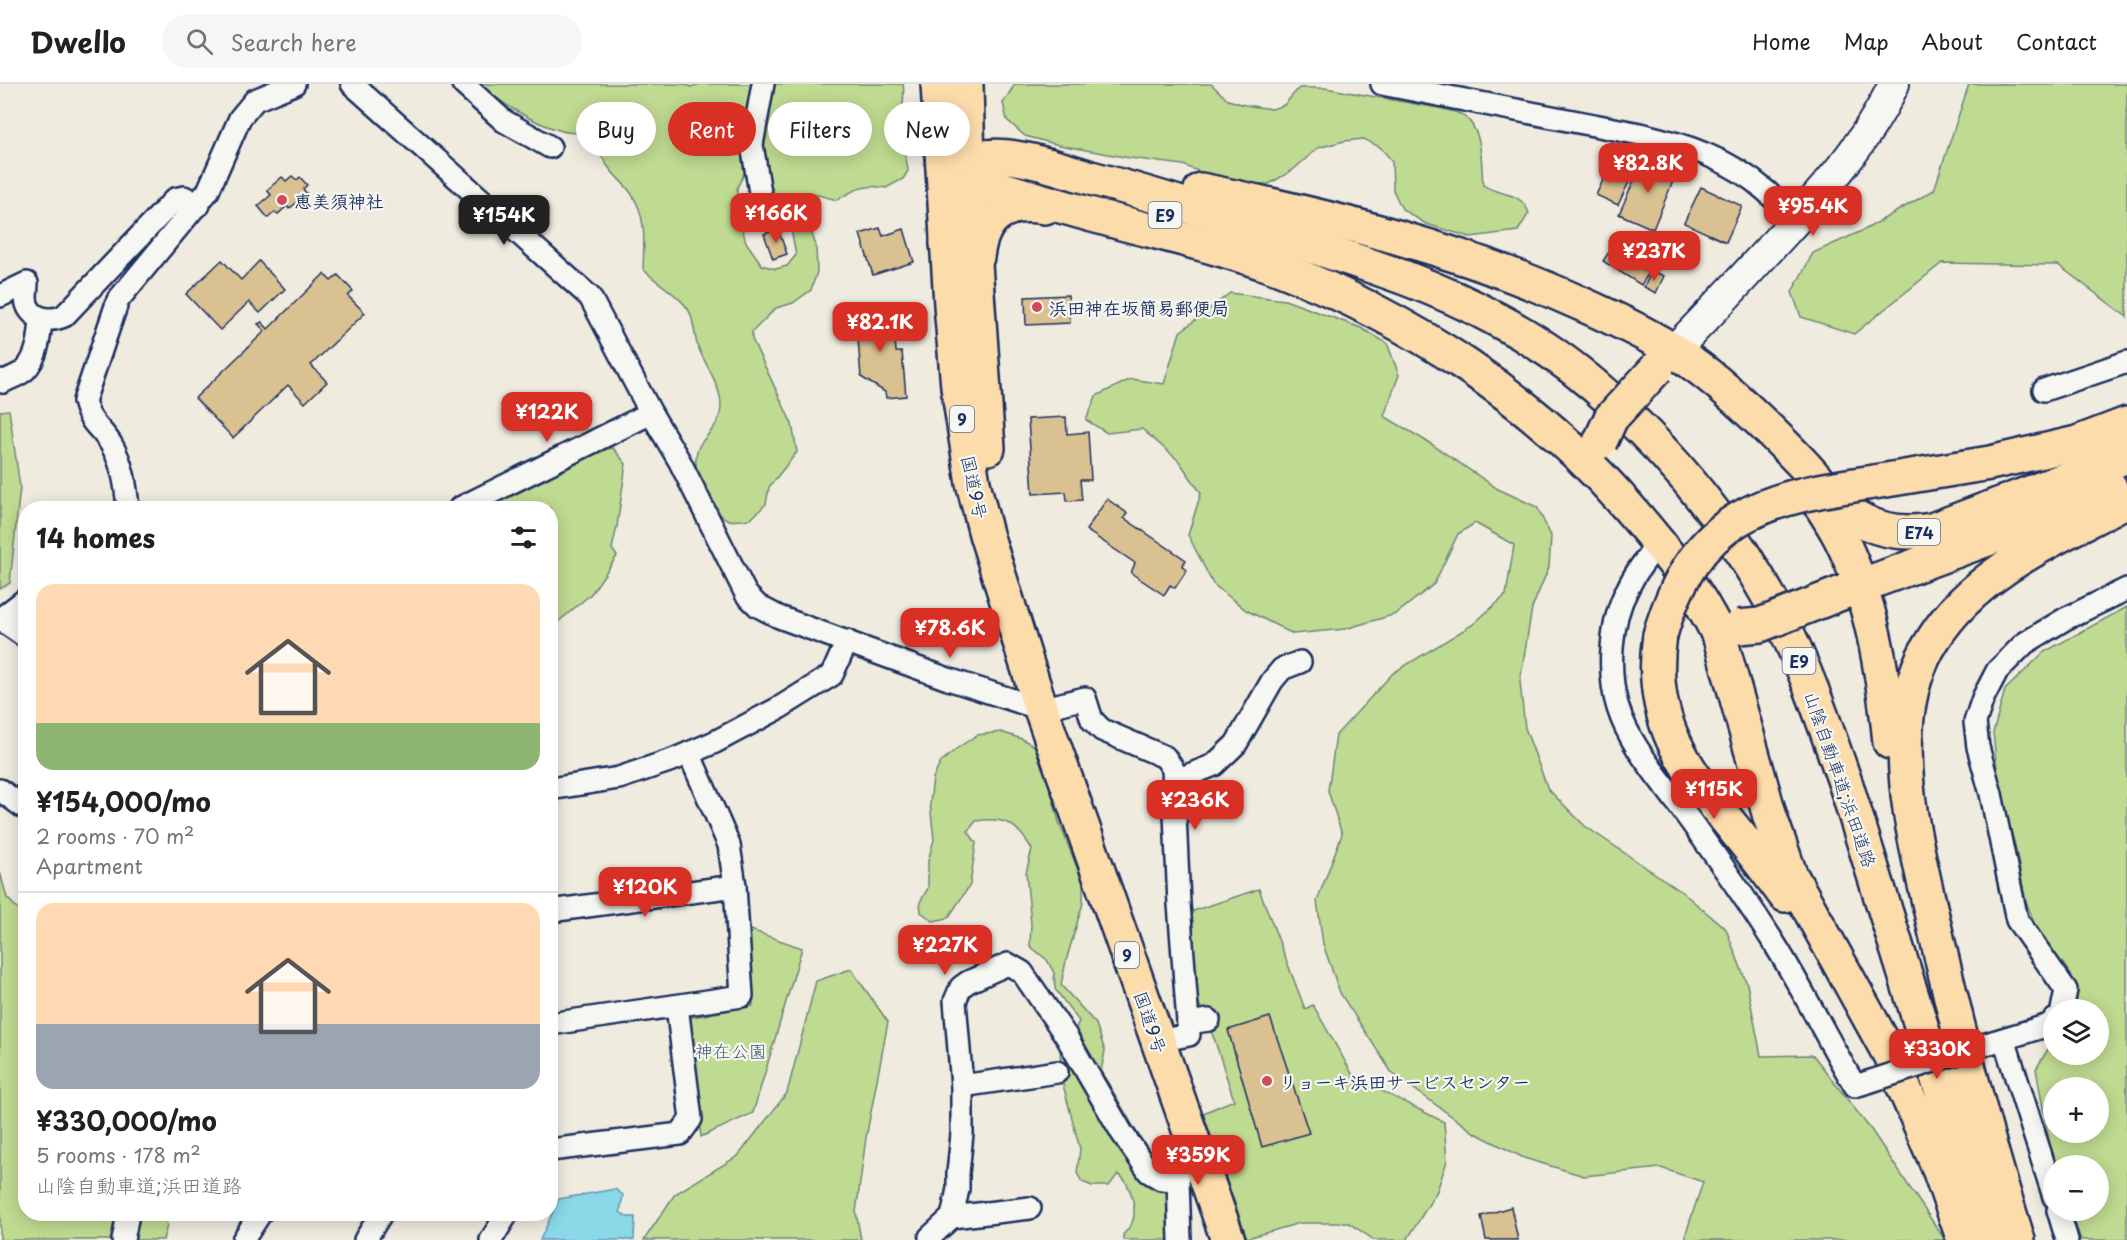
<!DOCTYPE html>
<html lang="en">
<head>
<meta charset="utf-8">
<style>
  :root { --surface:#fff; --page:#f6f6f6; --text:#202124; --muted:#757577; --line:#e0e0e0; --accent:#d93025 }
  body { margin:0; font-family:"Playpen Sans","Klee One",sans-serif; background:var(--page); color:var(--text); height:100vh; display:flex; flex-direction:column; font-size:22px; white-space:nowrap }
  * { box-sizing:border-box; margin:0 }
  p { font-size:20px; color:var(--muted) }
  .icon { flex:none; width:33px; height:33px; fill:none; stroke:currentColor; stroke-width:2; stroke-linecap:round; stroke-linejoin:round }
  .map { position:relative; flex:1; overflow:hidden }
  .drawer { position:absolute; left:18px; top:417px; width:540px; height:720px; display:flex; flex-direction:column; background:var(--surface); border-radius:24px; box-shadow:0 3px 15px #0003 }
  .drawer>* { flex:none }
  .hud { position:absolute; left:576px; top:18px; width:570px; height:54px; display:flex; gap:12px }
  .buttons { position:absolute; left:2043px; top:915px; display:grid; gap:12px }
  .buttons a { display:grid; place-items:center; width:66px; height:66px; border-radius:50%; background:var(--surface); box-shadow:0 3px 15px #0003; font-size:30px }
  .price { position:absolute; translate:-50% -51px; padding:0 14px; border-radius:12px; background:var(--accent); color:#fff; font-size:20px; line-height:39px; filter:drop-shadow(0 2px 3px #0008) }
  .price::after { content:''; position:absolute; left:50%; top:36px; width:18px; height:14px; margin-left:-9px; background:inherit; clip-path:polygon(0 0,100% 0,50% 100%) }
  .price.on { background:#222; color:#fff }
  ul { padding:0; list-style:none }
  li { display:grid; align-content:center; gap:12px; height:318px; padding:0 18px }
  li+li { border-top:2px solid var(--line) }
  li span { display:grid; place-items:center; height:186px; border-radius:18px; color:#555 }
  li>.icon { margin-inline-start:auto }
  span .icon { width:108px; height:108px; fill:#fffc; stroke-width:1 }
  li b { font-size:26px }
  h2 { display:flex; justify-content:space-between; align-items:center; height:72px; padding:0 18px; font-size:26px }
  .chip { padding:0 21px; border-radius:27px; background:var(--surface); box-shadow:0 3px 15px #0003; font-size:21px; line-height:54px }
  .chip.on { background:var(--accent); color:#fff }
  header { display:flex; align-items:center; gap:36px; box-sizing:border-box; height:84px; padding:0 30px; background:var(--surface); border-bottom:2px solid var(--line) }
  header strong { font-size:28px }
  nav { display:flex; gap:33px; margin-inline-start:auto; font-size:21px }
  .search { width:420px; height:54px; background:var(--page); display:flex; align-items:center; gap:15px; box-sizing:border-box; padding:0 21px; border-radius:33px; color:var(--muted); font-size:22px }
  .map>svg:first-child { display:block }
  .green { fill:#bfda91; stroke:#6d8478; stroke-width:1.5; fill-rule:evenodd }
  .water { fill:#8bd8e9; stroke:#5e94b1; stroke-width:1.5 }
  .building { fill:#dac191; stroke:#1b2f5e; stroke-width:1.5 }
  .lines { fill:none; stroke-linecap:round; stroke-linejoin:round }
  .street-casing { stroke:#1b2f5e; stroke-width:26 }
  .secondary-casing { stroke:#1b2f5e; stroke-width:34 }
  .highway-casing { stroke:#1b2f5e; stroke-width:38 }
  .street { stroke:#f6f6f2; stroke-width:21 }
  .secondary { stroke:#f6f6f2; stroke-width:30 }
  .highway { stroke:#fddcac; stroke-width:33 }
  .street-bridge-casing { stroke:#1b2f5e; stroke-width:26; stroke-linecap:butt }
  .highway-bridge-casing { stroke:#1b2f5e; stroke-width:38; stroke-linecap:butt }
  .street-bridge { stroke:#f6f6f2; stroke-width:21 }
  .highway-bridge { stroke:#fddcac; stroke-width:33 }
  .poi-dot { fill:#d1495b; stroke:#f6f6f2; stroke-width:2 }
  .labels { text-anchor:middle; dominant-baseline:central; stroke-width:4.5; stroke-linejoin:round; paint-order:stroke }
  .shield { fill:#f6f6f2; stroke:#5d6b8a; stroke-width:1.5 }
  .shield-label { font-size:16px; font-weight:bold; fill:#1b2f5e }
  .poi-label { font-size:18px; font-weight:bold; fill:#1b2f5e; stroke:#f6f6f2; text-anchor:start }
  .street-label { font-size:18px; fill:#1b2f5e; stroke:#f6f6f2 }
  .park-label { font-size:18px; fill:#445a6b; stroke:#f6f6f2 }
</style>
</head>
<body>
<header>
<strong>Dwello</strong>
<div class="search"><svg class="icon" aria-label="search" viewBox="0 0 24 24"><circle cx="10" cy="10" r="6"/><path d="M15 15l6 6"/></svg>Search here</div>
<nav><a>Home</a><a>Map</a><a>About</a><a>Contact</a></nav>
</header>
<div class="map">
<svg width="2127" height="1156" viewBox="0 0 2127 1156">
  <rect width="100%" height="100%" fill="#f0ebdf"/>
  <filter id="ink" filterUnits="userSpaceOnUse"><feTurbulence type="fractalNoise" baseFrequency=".0167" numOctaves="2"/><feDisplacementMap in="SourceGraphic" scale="12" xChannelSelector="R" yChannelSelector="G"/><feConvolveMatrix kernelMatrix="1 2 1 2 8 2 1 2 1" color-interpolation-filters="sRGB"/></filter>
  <g filter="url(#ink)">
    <g class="green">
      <path d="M479 0H684L691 3 700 0H756L744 60 745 88 737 104 738 130 746 158 762 181 776 185 787 182 796 171 792 150 782 125 763 86 761 58 772 0H903C906 15 900 29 900 44 900 57 907 72 908 87L903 95 886 104C867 99 853 106 837 116L814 110 809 113 803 123 816 162 817 188 811 206 793 219 776 224 752 248V255L792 340 797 368 769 403 766 420 751 435C745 435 735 438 729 436 711 430 694 391 696 373 697 353 721 348 721 321 720 299 704 280 697 260 694 250 694 234 688 225 677 209 656 199 643 185 644 159 647 132 631 109 624 99 614 92 607 81 600 71 594 55 581 50 575 48 568 49 562 47 533 39 502 20 479 0Z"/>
      <path d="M1015 0H1211L1228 16 1245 21 1272 25 1284 21 1299 4H1325L1444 25C1449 27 1457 28 1462 31 1484 44 1481 79 1483 101 1501 113 1520 106 1529 129L1518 147 1470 153 1426 140 1402 125 1393 106 1392 77 1380 63 1363 55 1344 57 1318 64 1293 86 1269 100 1228 99 1183 81 1130 74 1059 61 1025 52 1007 36 1003 19Z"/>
      <polygon points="1969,0 2127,0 2127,233 2058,181 1942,179 1854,250 1801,233 1792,208 1813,169 1866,145 1934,106"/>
      <polygon points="1230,209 1285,216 1361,244 1387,259 1399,291 1384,332 1431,360 1498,405 1537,423 1551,452 1549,483 1532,524 1520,598 1525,644 1548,705 1585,742 1682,808 1726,845 1747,900 1761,972 1813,971 1872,1047 1945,1156 1686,1156 1686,1149 1703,1098 1661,1084 1584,1092 1524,1074 1475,1049 1392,989 1340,909 1323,860 1317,817 1342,750 1328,707 1336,651 1393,589 1472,541 1506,511 1514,461 1475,439 1458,450 1434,500 1396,530 1345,545 1293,550 1246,526 1213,500 1188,451 1201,409 1179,377 1142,345 1107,349 1086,336 1096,312 1131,295 1164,300 1180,248"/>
      <polygon points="9,326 20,403 10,499 0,505 0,327"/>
      <polygon points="613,364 626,380 617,442 612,465 617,472 591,510 551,544 550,424 477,424 591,368"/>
      <path d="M2127 523V1156H2081L2071 1127 2098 1126V1082L2057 1081 2049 1058 2036 985 2053 957 2054 970H2098V926L2075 925 2078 908 2061 878 2036 845 2025 814 2015 761 2000 712 1993 649 2005 606 2044 568ZM2054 1004H2098V1048H2054Z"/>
      <path d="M1001 648 1022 655 1040 665 1059 738 1083 799V819L1066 877 1061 901 1096 940 1105 967 1101 987 1157 1083 1173 1100 1175 1156H1124L1123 1151C1126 1147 1130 1143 1132 1139 1138 1125 1130 1097 1118 1090L1109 1102H1092L1082 1098 1077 1089 1080 1065 1061 993 1060 963 1074 949 1079 937 1055 905 1054 889 1047 876 1030 862 1031 840 1026 789 1032 765C1017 740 1005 732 976 737L968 747 976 759 970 801 948 834 933 837 921 828 920 818 928 804V776L934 756 930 719 933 694 941 678 956 665 977 651Z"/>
      <polygon points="0,788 7,814 25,832 26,1130 164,1130 167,1142 163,1156 0,1156"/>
      <polygon points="1259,805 1305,925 1313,921 1354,993 1444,1038 1447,1077 1437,1107 1407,1156 1374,1156 1349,1139 1300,1139 1247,1154 1203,1029 1234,1016 1215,957 1198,917 1190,828"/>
      <polygon points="748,845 802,864 753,1029 701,1053 688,934 753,922"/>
      <polygon points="851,885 888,938 866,1054 856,1128 861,1156 644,1156 675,1110 738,1072 787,1009 816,897"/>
    </g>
    <polygon class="water" points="615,1105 623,1111 620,1128 627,1133 635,1133 634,1156 540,1156 559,1115"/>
    <g class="building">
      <polygon points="1614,73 1636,83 1618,121 1596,111"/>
      <polygon points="1643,76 1676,90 1653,145 1619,130"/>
      <polygon points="292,92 297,96 300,93 307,101 303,105 307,110 289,125 287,122 278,130 275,128 268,134 258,122 271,111 267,106 282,93 286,97"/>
      <polygon points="1701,103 1742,122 1726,158 1684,139"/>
      <polygon points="880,144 883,152 904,145 914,178 873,191 860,150"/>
      <polygon points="778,145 787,170 773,175 764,150"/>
      <polygon points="1611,165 1649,189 1641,201 1603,177"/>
      <polygon points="222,176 241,196 259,177 285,205 260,229 249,218 220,246 186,210"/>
      <polygon points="1652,187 1664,192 1656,209 1644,203"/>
      <polygon points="324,190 331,197 338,191 353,207 348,212 365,229 311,281 327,298 305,319 288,301 233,354 195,314 265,247 258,240 262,238 268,245"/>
      <polygon points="1068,211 1070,239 1026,241 1025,213"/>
      <polygon points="893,225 896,268 902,268 906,312 886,314 885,308 861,293 856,229"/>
      <polygon points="1066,333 1067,350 1088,348 1091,396 1080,396 1082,416 1067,417 1066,408 1033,410 1028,335"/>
      <polygon points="1107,415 1127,429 1124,434 1186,476 1182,482 1187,486 1175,504 1170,501 1164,511 1131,489 1135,479 1086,446"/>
      <polygon points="1270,933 1309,1049 1262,1063 1228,946"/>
      <polygon points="1511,1123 1518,1156 1486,1156 1481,1132"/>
    </g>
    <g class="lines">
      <g class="street-casing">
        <g id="street">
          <polyline points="352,0 590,213 651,329 680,378 746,510 758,522 779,533 948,595 1041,625 1085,614 1092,636 1102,646 1165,673 1173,685 1179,820 1189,951 1158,957"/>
          <polyline points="463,0 504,37 550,63"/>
          <polyline points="763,0 752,61 764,132"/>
          <path d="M1382 0 1640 50C1686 61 1730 75 1766 107 1776 116 1785 127 1795 138"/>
          <path d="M0 212 27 199C27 204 26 209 26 214 27 234 48 239 64 232L175 115 184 113 199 121"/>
          <path d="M0 296 3 298C10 294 20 291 25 286 38 273 40 251 41 234"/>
          <polyline points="2044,306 2127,278"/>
          <path d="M128 424C126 402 123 380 111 360 99 341 90 341 84 317L118 216 208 107 240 34 255 16 294 0"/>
          <polyline points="460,424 651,329"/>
          <path d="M1659 459C1647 473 1636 487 1628 504 1610 537 1607 588 1618 624 1630 662 1658 692 1681 724 1713 768 1745 813 1774 859 1803 905 1827 955 1855 1002L1868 998"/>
          <polyline points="0,535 26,515"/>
          <polyline points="0,535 26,553"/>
          <polyline points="1174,697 1214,681 1236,660 1272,597 1282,585 1300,578"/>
          <polyline points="550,705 619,694 675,675 715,658 779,624 832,591 847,557"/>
          <polyline points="0,706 26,725"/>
          <polyline points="550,827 735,802"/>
          <polyline points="2062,926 2066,906 2017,836 1991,710 1978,663 1975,638 1983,614 1997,587 2025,559 2065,535 2127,505"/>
          <polyline points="1188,939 1209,936"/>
          <polyline points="550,940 742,912 735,802 729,761 689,669"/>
          <polyline points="2004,955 2054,1113"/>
          <polyline points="1993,958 2049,941 2054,936"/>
          <polyline points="962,1002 1057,988"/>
          <polyline points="550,1066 680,1050 691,1035 677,922"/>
          <polyline points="1030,1124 952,1133 958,1105 958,1089 962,1050 962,1002 955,917 961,903 968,898 1008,880 1022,888 1066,952 1122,1049 1149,1088 1161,1095 1178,1096"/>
          <polyline points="2058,1126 2067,1156"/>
          <polyline points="123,1156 128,1130"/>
          <polyline points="243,1156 260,1130"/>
          <polyline points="365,1156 381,1130"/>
          <polyline points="491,1156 507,1130"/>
          <polyline points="930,1156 930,1153 952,1133"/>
          <polyline points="1180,1156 1178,1096 1188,1050"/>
        </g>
      </g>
      <g class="secondary-casing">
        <path id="secondary" d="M1674 266C1708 232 1741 196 1774 160 1819 111 1866 61 1894 0"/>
      </g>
      <g class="highway-casing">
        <g id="highway">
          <polyline points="938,0 951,221 958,303 973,399 986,450 1041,625 1228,1156"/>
          <polyline points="966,0 968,81 988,364"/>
          <path d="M943 80 951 88 963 94C1008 106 1052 120 1096 132 1157 149 1218 162 1278 184 1411 235 1534 315 1628 423 1663 463 1698 506 1720 554L1770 733 1790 790 1890 971 1938 1082 1964 1156"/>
          <path d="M1201 106C1332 133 1461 165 1584 221 1624 239 1664 258 1699 284 1735 311 1768 344 1799 376 1819 396 1836 423 1861 436 1883 448 1908 450 1932 446L2127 372"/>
          <path d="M947 160C948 129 945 86 981 74 1008 66 1064 86 1091 94 1163 113 1234 136 1305 160 1370 181 1436 202 1496 235 1540 258 1581 288 1617 322 1680 380 1733 447 1774 522 1804 579 1825 641 1846 701L1988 1156"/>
          <path d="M977 173C982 132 1005 116 1045 123"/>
          <polyline points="1874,398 1990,379 2077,359 2127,340"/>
          <path d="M1813 409C1822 423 1832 438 1840 453 1872 516 1883 589 1890 658"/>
          <polyline points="1844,508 2020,443 2110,403"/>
          <path d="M1660 551C1647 636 1684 683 1735 746 1752 767 1769 789 1785 811"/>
          <path d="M2018 1156C1985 1052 1958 947 1934 841 1920 777 1901 710 1906 644 1908 613 1917 580 1934 554 1977 486 2059 453 2127 416"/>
        </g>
      </g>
      <use href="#street" class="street"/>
      <use href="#secondary" class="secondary"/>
      <use href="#highway" class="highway"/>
      <g class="street-bridge-casing">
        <polyline id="street-bridge" points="1868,998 1993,958"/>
      </g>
      <g class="highway-bridge-casing">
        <g id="highway-bridge">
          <polyline points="1600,358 1611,334 1657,284"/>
          <polyline points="1739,543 1760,541 1844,508"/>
          <path d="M1660 551C1695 431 1761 414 1874 398"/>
        </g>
      </g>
      <use href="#street-bridge" class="street-bridge"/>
      <use href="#highway-bridge" class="highway-bridge"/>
    </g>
  </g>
  <g class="poi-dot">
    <circle cx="282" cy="116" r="6"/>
    <circle cx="1037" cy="223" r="6"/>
    <circle cx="1267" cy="997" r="6"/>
  </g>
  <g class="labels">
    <g class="shield">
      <rect x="1148.5" y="118" width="33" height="26" rx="4.5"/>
      <rect x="950" y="322" width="24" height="26" rx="4.5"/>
      <rect x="1898" y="435" width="42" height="26" rx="4.5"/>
      <rect x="1782.5" y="564" width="33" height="26" rx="4.5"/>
      <rect x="1115" y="858" width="24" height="26" rx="4.5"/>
    </g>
    <g class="shield-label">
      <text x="1165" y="131">E9</text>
      <text x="962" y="335">9</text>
      <text x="1919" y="448">E74</text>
      <text x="1799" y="577">E9</text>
      <text x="1127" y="871">9</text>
    </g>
    <g class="poi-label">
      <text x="294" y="116">恵美須神社</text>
      <text x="1049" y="223">浜田神在坂簡易郵便局</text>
      <text x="1279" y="997">リョーキ浜田サービスセンター</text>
    </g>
    <g class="street-label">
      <text transform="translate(975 403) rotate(78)">国道9号</text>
      <text transform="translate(1841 695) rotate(71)">山陰自動車道;浜田道路</text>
      <text transform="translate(1151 938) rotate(71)">国道9号</text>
    </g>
    <g class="park-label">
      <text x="731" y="966">神在公園</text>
    </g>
  </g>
</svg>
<div class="buttons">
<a><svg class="icon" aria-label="layers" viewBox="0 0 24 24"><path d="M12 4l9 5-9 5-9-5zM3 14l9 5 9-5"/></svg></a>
<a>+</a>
<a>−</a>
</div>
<b class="price" style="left:1648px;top:110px">¥82.8K</b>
<b class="price" style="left:1813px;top:153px">¥95.4K</b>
<b class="price" style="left:776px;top:160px">¥166K</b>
<b class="price on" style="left:504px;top:162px">¥154K</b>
<b class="price" style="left:1654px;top:198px">¥237K</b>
<b class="price" style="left:880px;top:269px">¥82.1K</b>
<b class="price" style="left:547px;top:359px">¥122K</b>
<b class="price" style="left:950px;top:575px">¥78.6K</b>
<b class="price" style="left:1714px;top:736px">¥115K</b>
<b class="price" style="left:1195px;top:747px">¥236K</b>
<b class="price" style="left:645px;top:834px">¥120K</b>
<b class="price" style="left:945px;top:892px">¥227K</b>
<b class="price" style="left:1937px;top:996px">¥330K</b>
<b class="price" style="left:1198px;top:1102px">¥359K</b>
<div class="hud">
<a class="chip">Buy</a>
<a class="chip on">Rent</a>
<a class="chip">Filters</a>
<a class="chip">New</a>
</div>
<section class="drawer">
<h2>14 homes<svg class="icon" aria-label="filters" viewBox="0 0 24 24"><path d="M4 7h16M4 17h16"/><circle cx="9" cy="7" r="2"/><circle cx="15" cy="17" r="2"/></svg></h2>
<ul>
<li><span style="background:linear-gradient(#ffd9b3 75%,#8fb573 0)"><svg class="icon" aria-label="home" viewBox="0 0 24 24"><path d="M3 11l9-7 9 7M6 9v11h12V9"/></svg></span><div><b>¥154,000/mo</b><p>2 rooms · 70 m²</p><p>Apartment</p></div></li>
<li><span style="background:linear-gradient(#ffd9b3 65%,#9aa5b1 0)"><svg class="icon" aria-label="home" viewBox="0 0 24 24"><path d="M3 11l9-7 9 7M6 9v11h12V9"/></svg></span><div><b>¥330,000/mo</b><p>5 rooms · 178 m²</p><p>山陰自動車道;浜田道路</p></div></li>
</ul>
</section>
</div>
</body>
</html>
